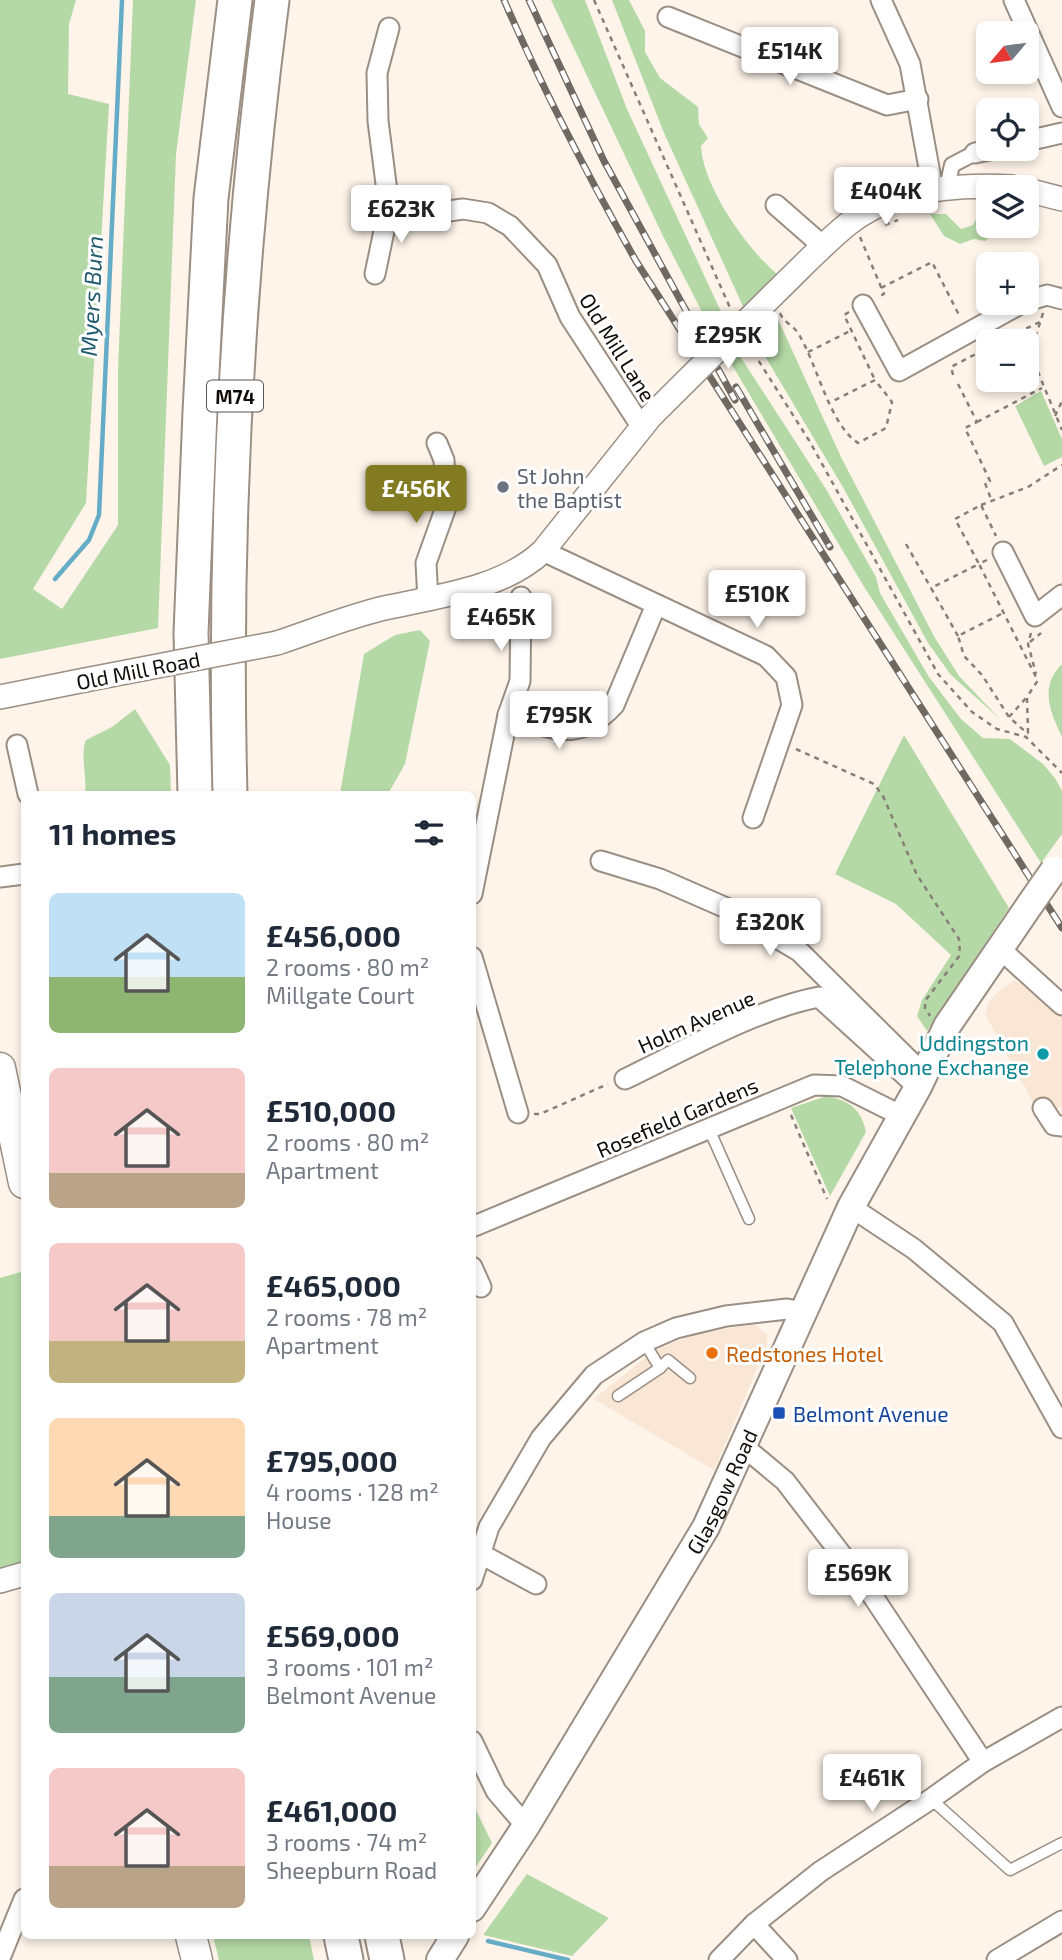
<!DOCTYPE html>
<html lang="en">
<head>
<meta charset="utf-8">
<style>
  :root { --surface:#fff; --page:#f2f2f3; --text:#1f2937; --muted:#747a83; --accent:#827b22 }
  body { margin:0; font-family:"Exo 2",sans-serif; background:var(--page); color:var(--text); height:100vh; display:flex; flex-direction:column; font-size:26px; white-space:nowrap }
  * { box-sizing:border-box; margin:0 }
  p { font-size:23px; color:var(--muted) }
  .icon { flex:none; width:38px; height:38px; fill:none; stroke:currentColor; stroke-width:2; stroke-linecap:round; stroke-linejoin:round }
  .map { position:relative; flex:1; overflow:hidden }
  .panel { position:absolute; left:21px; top:791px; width:455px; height:1148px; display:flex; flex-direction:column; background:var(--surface); border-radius:10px; box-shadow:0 4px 10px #0003 }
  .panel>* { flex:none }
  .needle { width:46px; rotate:241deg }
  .tools { position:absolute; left:976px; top:21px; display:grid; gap:14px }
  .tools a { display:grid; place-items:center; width:63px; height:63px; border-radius:10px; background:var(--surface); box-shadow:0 4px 10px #0003; font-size:35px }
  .price { position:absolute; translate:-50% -60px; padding:0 16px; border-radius:7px; background:#fff; color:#222; font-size:23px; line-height:46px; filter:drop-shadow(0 2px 4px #0008) }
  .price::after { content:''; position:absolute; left:50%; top:42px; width:21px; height:16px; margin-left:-10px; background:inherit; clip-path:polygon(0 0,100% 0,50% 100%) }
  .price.on { background:var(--accent); color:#fff }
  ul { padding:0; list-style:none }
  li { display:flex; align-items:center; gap:21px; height:175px; padding:0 28px }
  li span { display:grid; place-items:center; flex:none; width:196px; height:140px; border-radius:10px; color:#555 }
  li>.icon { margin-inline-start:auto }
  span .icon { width:84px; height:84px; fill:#fffc; stroke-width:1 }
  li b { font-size:30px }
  h2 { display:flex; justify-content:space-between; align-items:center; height:84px; padding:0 28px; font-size:30px }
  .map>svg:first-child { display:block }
  .built { fill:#f9e6d4 }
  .green { fill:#b5d9a6 }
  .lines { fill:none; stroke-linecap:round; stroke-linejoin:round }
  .stream { stroke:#65acc6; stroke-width:4.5 }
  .service-casing { stroke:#9b8e83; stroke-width:13 }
  .pedestrian-casing { stroke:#9b8e83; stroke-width:18 }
  .minor-casing { stroke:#9b8e83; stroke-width:23 }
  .tertiary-casing { stroke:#9b8e83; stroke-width:26 }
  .secondary-casing { stroke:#9b8e83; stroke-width:30 }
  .primary-casing { stroke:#9b8e83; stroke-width:33 }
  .motorway-casing { stroke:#9b8e83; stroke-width:37 }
  .path { stroke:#877f78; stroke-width:2.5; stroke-dasharray:5 5; stroke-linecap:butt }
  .service { stroke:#fff; stroke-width:10 }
  .pedestrian { stroke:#fff; stroke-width:14 }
  .minor { stroke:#fff; stroke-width:19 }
  .tertiary { stroke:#fff; stroke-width:23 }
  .secondary { stroke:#fff; stroke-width:26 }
  .primary { stroke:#fff; stroke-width:30 }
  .motorway { stroke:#fff; stroke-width:33 }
  .rail-casing { stroke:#706963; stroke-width:7 }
  .rail { stroke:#fff; stroke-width:4.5; stroke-dasharray:13; stroke-linecap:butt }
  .tertiary-bridge-casing { stroke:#9b8e83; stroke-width:26; stroke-linecap:butt }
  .secondary-bridge-casing { stroke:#9b8e83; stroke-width:30; stroke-linecap:butt }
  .tertiary-bridge { stroke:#fff; stroke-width:23 }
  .secondary-bridge { stroke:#fff; stroke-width:26 }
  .worship-dot { fill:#6b7280; stroke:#fff; stroke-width:2.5 }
  .culture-dot { fill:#0f9aa8; stroke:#fff; stroke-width:2.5 }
  .food-dot { fill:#e8710a; stroke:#fff; stroke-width:2.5 }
  .transit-dot { fill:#1a4fb4; stroke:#fff; stroke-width:2.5 }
  .labels { text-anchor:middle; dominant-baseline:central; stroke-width:6; stroke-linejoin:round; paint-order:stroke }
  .shield { fill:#fff; stroke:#585552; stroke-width:2 }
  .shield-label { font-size:19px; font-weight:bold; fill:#110c08 }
  .street-label { font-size:21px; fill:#110c08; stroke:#fff }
  .worship-label { font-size:21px; fill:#5b616d; stroke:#fff; text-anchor:start }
  .culture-label { font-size:21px; fill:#0d838f; stroke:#fff; text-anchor:end }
  .food-label { font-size:21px; fill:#c56008; stroke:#fff; text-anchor:start }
  .transit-label { font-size:21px; fill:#164399; stroke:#fff; text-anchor:start }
  .water-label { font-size:23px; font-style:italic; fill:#205a6d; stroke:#fff }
</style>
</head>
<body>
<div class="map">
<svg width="1062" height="1960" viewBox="0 0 1062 1960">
  <rect width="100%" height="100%" fill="#fef4ea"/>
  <g class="built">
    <polygon points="1014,981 1030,985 1062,1015 1062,1108 1048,1106 1037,1110 985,1014 989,1002 1001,989"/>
    <polygon points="754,1324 767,1335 767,1345 714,1470 594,1399 655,1350 696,1334"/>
  </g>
  <g class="green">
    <polygon points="0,0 76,0 69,24 68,94 109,104 86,503 33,589 62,609 118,525 118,370 133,0 196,0 176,154 158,628 0,659"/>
    <polygon points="551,0 585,0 627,109 729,329 716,339 663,236"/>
    <path d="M612 0H629L645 31V52L660 78 698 107 699 124 708 138 701 146C703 187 747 249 778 275L746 313 664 133Z"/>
    <polygon points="930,214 946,214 961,229 973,225 978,215 989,226 1003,227 985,241 974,239 960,244 944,236"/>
    <polygon points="776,315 841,457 935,638 959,676 1000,719 951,675 928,643 844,489 753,336"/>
    <polygon points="738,353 826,489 876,577 880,593 929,677 961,719 983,738 1010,739 1043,764 1055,778 1062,791 1062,834 1041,863 863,585 732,365"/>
    <polygon points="1041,391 1062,439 1062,457 1044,466 1015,406"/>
    <polygon points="420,630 430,641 405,764 388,794 340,794 364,654 395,635"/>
    <path d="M1062 664V737C1050 712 1039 686 1062 664Z"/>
    <path d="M135 709 170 765 171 794H85C87 777 80 752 86 740L112 727Z"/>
    <polygon points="904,735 1009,908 927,1031 917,1016 922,1000 951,955 896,904 835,874"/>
    <path d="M827 1096C850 1101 861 1109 866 1132L830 1196 791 1108Z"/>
    <polygon points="24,1271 24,1563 0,1571 0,1278"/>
    <polygon points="472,1802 492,1843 473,1871 472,1871"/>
    <polygon points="527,1874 609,1918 572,1956 483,1935"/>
    <polygon points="213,1936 309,1936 314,1960 219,1960"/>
  </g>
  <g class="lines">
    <g class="stream">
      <polyline points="55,579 89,540 99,515 122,0"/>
      <polyline points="488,1941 568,1960"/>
    </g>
    <g class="service-casing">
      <g id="service">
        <polyline points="709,1129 749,1219"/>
        <polyline points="660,1368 668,1360 690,1378"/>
        <polyline points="618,1396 660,1368 644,1342"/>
        <polyline points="931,1799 1010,1870 1062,1843"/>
      </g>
    </g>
    <g class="pedestrian-casing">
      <polyline id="pedestrian" points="947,187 952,165 975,153"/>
    </g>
    <g class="minor-casing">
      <g id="minor">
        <polyline points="881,0 910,64 933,190"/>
        <polyline points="1014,0 1062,107"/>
        <polyline points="668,17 887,105 918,99"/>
        <polyline points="389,28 377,73 378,121 389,207 428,214 463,209 488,213 510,226 547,265 570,317 641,426"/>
        <polyline points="1027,141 1062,133"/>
        <polyline points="975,153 994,149"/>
        <polyline points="776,205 824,247"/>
        <polyline points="375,274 389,207"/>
        <polyline points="1027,301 1047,295 1062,299"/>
        <polyline points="863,305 899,371 1022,303"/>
        <polyline points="543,551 766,656 786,677 792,705 753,818"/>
        <polyline points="1003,552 1035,616 1062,595"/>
        <polyline points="428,600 426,563 446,507 444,460 437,443"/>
        <polyline points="508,715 520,681 521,597"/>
        <polyline points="17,745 28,794"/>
        <polyline points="601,861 660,879 724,907 799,951 924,1075"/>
        <polyline points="0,877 24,874"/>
        <path d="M472 894 508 715C552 728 578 744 614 705L656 605"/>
        <polyline points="998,947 1062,1005"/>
        <polyline points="472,957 518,1113"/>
        <path d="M625 1079C683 1051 756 1009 819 997L918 1087"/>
        <polyline points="1043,1108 1054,1125 1062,1126"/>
        <polyline points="851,1207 914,1249 1003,1323 1062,1428"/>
        <polyline points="472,1227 814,1085 842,1086 900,1115"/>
        <polyline points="472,1267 481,1287"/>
        <polyline points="743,1446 785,1481 868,1589 983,1762"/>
        <polyline points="481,1554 536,1584"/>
        <polyline points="472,1580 489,1527 541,1438 594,1375 644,1342 676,1328 726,1316 787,1309 803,1312"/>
        <polyline points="472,1741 496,1791 526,1826"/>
        <polyline points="754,1924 787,1960"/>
        <polyline points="0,1958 24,1899"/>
        <polyline points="719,1960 754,1924 821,1871 931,1799 983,1762 1062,1717"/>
        <polyline points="997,1960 1062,1921"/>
      </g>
    </g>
    <g class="tertiary-casing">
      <g id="tertiary">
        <polyline points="1027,190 1062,199"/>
        <path d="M774 294C798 271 822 245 848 224 892 188 959 184 1012 187"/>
        <path d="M277 643C314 631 351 615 389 607 440 596 504 588 543 551L651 416"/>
        <polyline points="0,697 85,680"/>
        <polyline points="0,1581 24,1574"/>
      </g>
    </g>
    <g class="secondary-casing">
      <g id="secondary">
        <path id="s1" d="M472 1908 526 1826 706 1527 851 1207 918 1087 947 1026 1031 903"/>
        <polyline points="440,1960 455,1936"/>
      </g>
    </g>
    <g class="primary-casing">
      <g id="primary">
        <polyline points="0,1068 24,1183"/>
        <polyline points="191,1936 197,1960"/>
      </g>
    </g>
    <g class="motorway-casing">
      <g id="motorway">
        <polyline points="195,794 191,633 200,412 211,198 235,0"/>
        <path d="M230 794C223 529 238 263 272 0"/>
        <polyline points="341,1936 346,1960"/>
        <polyline points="382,1936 387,1960"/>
      </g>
    </g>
    <g class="path">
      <polyline points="594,0 731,310"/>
      <polyline points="885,225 898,220"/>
      <polyline points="860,237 884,294 880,296"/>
      <polyline points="881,288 932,262 960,317"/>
      <polyline points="849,312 844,315 875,380"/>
      <path d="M780 313C784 323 793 325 798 333 817 363 829 424 858 443L886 428 892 402 875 380 831 402"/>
      <polyline points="1043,313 1034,342 1038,372 1062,430"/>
      <polyline points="999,341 1040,322"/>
      <polyline points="748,344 810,442 938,674 972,712 997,729 1026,737 1062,773"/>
      <polyline points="808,352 852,330"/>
      <polyline points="953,375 951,367 989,347"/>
      <polyline points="958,384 977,422 965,428 990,481 985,483 991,499"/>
      <polyline points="1055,416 1062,401"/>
      <polyline points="977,422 1042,388"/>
      <polyline points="981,505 1028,487 1062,465"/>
      <polyline points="906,544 931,588"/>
      <polyline points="987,560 979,564 1038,681"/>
      <polyline points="1001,614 958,636 964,656 982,675 1009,717 1028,734"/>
      <polyline points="1031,633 1028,644 1036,674"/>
      <polyline points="958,636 931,588 979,564 955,519 981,505 996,536"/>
      <polyline points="1030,642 1041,633"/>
      <polyline points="1009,717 1027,697"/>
      <polyline points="1028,733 1027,697 1038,680"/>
      <polyline points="796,749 874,784 883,796 917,875 959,939 960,955 925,1001 925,1008 930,1016"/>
      <polyline points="534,1114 540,1114 608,1084"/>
      <polyline points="791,1115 827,1199"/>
    </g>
    <use href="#service" class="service"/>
    <use href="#pedestrian" class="pedestrian"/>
    <use href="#minor" class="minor"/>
    <use href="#tertiary" class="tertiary"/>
    <use href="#secondary" class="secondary"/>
    <use href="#primary" class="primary"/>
    <use href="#motorway" class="motorway"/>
    <g class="rail-casing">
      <g id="rail">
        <path d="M504 0C543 90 588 176 636 261L1062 928"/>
        <polyline points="529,0 604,161 735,400"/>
        <polyline points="736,387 830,547"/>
      </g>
    </g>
    <use href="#rail" class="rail"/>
    <g class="tertiary-bridge-casing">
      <g id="tertiary-bridge">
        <polyline points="651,416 774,294"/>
        <polyline points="85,680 277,643"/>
      </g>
    </g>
    <g class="secondary-bridge-casing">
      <polyline id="secondary-bridge" points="1031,903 1054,870"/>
    </g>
    <use href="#tertiary-bridge" class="tertiary-bridge"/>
    <use href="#secondary-bridge" class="secondary-bridge"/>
  </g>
  <circle class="worship-dot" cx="503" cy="487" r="7"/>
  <circle class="culture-dot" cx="1043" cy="1054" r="7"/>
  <circle class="food-dot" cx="712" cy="1353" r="7"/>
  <rect class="transit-dot" x="772" y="1406" width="14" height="14" rx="3.5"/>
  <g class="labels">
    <rect class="shield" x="207" y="380.5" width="56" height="31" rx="5"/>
    <g class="shield-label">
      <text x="235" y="396">M74</text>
    </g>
    <g class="street-label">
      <text transform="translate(618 347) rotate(58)">Old Mill Lane</text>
      <text transform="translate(138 670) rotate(-11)">Old Mill Road</text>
      <text transform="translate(696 1021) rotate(-24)">Holm Avenue</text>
      <text transform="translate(677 1117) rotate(-23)">Rosefield Gardens</text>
      <text stroke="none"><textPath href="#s1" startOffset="486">Glasgow Road</textPath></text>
    </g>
    <g class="worship-label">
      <text x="517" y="475">St John<tspan x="517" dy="24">the Baptist</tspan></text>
    </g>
    <g class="culture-label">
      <text x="1029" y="1042">Uddingston<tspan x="1029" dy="24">Telephone Exchange</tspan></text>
    </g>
    <g class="food-label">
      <text x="726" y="1353">Redstones Hotel</text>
    </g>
    <g class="transit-label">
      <text x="793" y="1413">Belmont Avenue</text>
    </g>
    <g class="water-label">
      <text transform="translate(91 296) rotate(-87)">Myers Burn</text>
    </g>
  </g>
</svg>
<div class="tools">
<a><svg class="needle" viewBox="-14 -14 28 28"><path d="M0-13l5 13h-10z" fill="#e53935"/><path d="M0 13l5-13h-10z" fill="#747a83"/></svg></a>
<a><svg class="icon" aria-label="locate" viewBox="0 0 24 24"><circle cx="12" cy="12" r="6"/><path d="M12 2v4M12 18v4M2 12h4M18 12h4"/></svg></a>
<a><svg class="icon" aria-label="layers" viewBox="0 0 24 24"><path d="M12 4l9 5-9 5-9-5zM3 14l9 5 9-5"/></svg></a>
<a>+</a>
<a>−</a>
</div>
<b class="price" style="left:790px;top:87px">£514K</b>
<b class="price" style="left:886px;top:227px">£404K</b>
<b class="price" style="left:401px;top:245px">£623K</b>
<b class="price" style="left:728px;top:371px">£295K</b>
<b class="price on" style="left:416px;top:525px">£456K</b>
<b class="price" style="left:757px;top:630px">£510K</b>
<b class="price" style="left:501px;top:653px">£465K</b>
<b class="price" style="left:559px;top:751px">£795K</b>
<b class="price" style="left:770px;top:958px">£320K</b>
<b class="price" style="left:858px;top:1609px">£569K</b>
<b class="price" style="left:872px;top:1814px">£461K</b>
<section class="panel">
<h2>11 homes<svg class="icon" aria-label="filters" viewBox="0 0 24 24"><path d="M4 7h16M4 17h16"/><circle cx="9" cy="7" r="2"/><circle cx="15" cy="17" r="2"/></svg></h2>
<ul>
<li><span style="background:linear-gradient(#bfe0f5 60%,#8fb573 0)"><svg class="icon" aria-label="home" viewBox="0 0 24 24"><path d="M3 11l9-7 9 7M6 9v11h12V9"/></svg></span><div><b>£456,000</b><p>2 rooms · 80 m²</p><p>Millgate Court</p></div></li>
<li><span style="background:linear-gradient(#f6c9c9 75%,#b9a48a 0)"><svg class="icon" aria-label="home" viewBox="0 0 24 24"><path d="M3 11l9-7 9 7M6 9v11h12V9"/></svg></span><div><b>£510,000</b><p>2 rooms · 80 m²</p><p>Apartment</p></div></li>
<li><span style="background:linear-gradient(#f6c9c9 70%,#c2b280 0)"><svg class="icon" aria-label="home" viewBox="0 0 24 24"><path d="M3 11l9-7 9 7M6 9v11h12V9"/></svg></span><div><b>£465,000</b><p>2 rooms · 78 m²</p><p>Apartment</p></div></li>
<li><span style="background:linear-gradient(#ffd9b3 70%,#7fa58c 0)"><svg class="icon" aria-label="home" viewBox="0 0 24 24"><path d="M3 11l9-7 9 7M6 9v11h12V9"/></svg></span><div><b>£795,000</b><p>4 rooms · 128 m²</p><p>House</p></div></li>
<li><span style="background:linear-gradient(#c9d6e8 60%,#7fa58c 0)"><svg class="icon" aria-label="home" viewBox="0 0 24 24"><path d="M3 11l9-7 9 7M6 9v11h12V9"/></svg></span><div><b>£569,000</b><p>3 rooms · 101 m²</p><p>Belmont Avenue</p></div></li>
<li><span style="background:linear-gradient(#f6c9c9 70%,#b9a48a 0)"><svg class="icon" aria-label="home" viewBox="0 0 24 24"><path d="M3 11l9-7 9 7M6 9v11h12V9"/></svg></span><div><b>£461,000</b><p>3 rooms · 74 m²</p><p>Sheepburn Road</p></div></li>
</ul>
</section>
</div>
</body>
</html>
